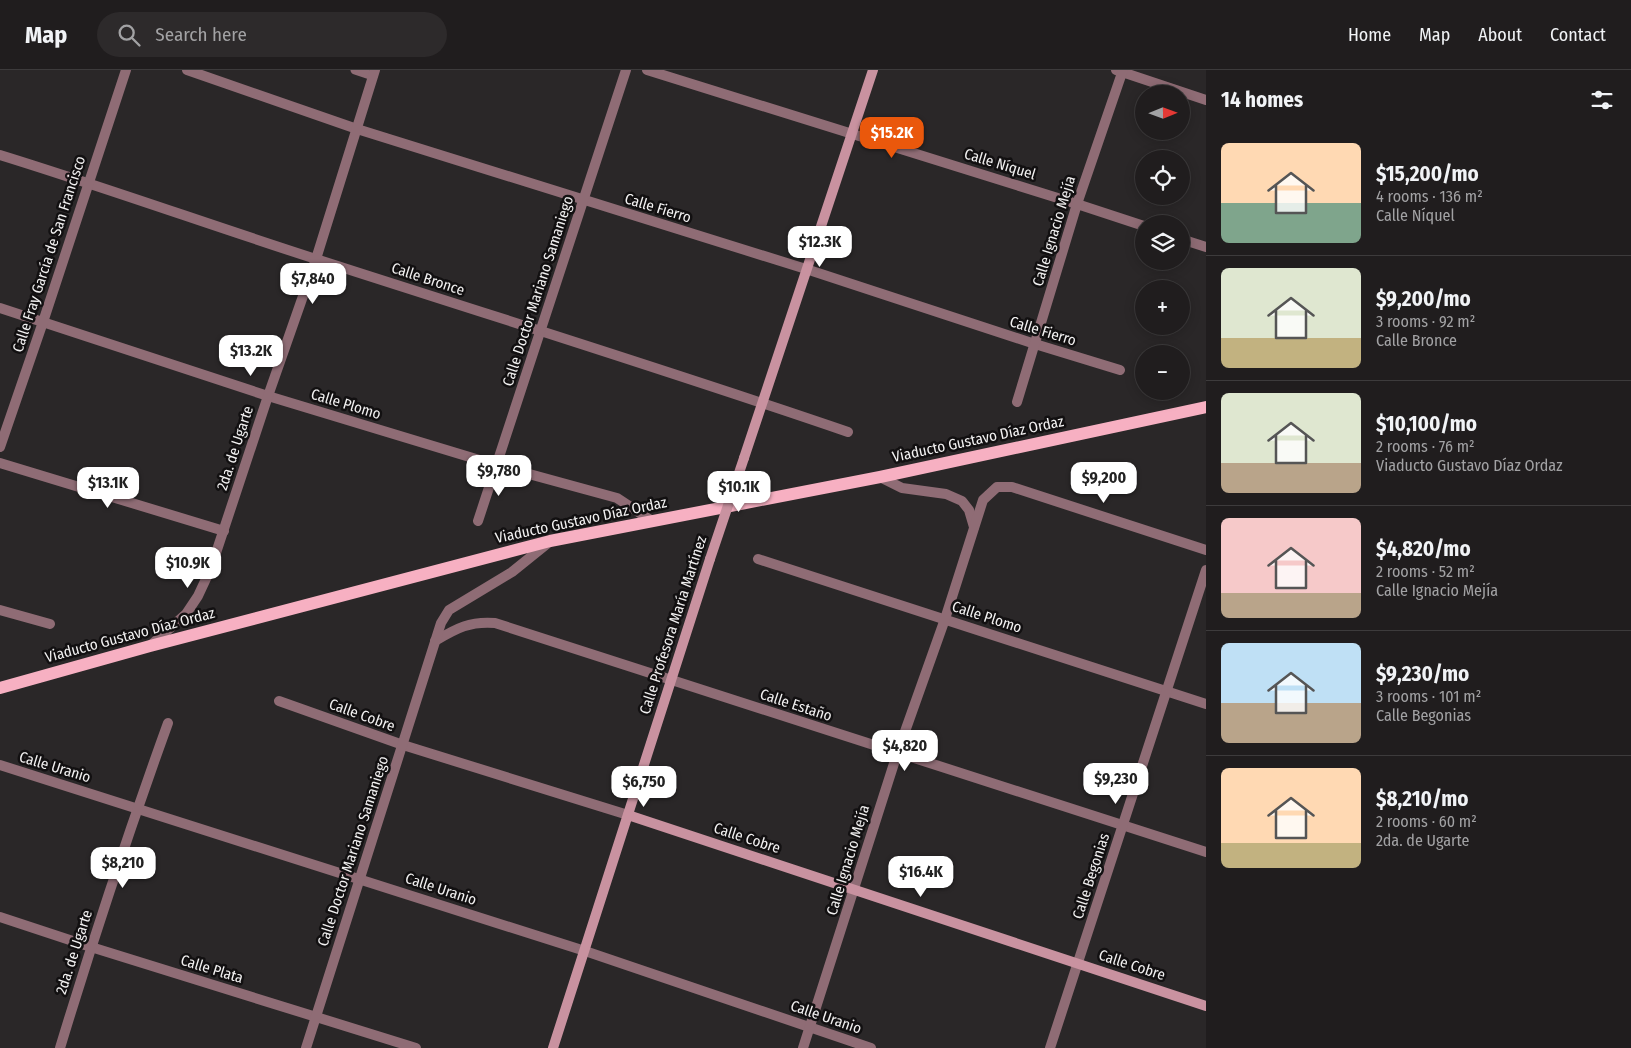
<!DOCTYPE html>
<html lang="en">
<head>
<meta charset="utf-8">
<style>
  :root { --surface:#201d1e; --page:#2d2a2b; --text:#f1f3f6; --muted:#a2a2a4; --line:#3d3b3c; --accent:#ea580c }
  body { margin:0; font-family:"Fira Sans Condensed",sans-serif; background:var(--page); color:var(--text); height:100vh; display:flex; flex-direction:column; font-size:19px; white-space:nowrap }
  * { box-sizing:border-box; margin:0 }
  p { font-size:16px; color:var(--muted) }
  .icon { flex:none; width:28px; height:28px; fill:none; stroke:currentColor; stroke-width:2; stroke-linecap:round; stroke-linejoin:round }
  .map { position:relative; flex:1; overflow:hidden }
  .details { display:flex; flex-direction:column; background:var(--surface); width:425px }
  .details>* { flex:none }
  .needle { width:32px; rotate:89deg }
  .controls { position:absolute; left:1135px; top:15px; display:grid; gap:10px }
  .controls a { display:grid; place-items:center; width:55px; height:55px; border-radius:50%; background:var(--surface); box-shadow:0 2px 12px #0003,0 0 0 1px var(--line); font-size:25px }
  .price { position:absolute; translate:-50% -42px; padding:0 11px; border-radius:10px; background:#fff; color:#222; font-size:16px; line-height:32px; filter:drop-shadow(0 1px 2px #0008) }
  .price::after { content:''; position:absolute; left:50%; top:30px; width:15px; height:11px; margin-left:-8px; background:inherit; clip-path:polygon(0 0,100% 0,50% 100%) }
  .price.on { background:var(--accent); color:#fff }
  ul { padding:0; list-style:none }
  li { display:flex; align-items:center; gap:15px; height:125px; padding:0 15px }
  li+li { border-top:1px solid var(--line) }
  li span { display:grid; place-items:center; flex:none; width:140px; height:100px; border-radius:8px; color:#555 }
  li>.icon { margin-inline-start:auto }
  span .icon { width:60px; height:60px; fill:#fffc; stroke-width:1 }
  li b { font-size:21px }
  h2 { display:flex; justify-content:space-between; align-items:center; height:60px; padding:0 15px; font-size:21px }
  header { display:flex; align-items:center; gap:30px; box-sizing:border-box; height:70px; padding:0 25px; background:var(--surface); border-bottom:1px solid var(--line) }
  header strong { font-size:24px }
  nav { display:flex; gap:28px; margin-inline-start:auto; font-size:18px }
  .search { width:350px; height:45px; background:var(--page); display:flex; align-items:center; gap:12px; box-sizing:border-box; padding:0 18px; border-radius:28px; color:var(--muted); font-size:19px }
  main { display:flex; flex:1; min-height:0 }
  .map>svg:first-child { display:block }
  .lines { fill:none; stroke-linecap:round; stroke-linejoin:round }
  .lane { stroke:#8f6c75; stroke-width:9 }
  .street { stroke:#8f6c75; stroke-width:10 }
  .secondary { stroke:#c992a0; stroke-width:10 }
  .primary { stroke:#f7b0c2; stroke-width:12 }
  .secondary-bridge { stroke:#c992a0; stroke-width:10 }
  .labels { text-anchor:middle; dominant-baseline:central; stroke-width:5; stroke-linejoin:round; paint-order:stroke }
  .street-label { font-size:15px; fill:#f2f1f1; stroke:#121011 }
</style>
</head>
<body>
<header>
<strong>Map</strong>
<div class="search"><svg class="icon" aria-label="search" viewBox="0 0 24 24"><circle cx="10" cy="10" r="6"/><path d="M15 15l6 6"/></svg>Search here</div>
<nav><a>Home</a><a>Map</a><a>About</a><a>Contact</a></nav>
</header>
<main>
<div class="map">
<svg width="1206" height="978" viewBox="0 0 1206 978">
  <rect width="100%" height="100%" fill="#2a2728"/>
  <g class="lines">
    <polyline class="lane" points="355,0 373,6"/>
    <g class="street">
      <polyline points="187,0 357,59 806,199 1035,274 1120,300"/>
      <polyline points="647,0 1077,134 1144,156"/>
      <polyline points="1116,0 1206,30"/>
      <path d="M0 85C107 118 213 156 319 190 496 247 673 302 848 362"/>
      <polyline points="1181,169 1206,177"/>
      <polyline points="0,238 268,326 496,395 617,428 652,451"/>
      <polyline points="1017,332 1077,134 1123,0"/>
      <polyline points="0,377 43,252 126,0"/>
      <polyline points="0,393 224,461"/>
      <polyline points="880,407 902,418 946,424 962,431 969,440 974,457"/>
      <polyline points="478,451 626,0"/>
      <polyline points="758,489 1206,634"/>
      <polyline points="0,540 50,554"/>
      <path d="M435 571C457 558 470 551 495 553L1206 782"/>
      <polyline points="151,575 186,544 198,526 211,498 268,326 316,189 375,0"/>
      <polyline points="279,631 403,675 628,745"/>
      <polyline points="0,695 585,881 871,978"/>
      <polyline points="0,847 91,877 416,978"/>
      <path d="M60 978C93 869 129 761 168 653"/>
      <polyline points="306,978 441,553 449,540 512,502 548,473"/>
      <polyline points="803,978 897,684 945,549 983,430 997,417 1012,417 1206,480"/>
      <polyline points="1050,978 1206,500"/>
    </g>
    <g class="secondary">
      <polyline points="744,388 873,0"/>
      <polyline points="628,745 1206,936"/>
      <polyline points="553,978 710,489"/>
    </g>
    <polyline class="primary" points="0,618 150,576 550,471 880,407 1206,337"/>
    <polyline class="secondary-bridge" points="710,489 744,388"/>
  </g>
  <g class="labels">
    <g class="street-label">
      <text transform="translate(1000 94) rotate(17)">Calle Níquel</text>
      <text transform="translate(658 138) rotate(17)">Calle Fierro</text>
      <text transform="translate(1054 161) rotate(-73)">Calle Ignacio Mejía</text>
      <text transform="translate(49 184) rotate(-72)">Calle Fray García de San Francisco</text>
      <text transform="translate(428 209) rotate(18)">Calle Bronce</text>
      <text transform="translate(538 221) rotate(-72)">Calle Doctor Mariano Samaniego</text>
      <text transform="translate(1043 261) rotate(17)">Calle Fierro</text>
      <text transform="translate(346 334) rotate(17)">Calle Plomo</text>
      <text transform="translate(978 369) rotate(-12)">Viaducto Gustavo Díaz Ordaz</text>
      <text transform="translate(235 378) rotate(-72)">2da. de Ugarte</text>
      <text transform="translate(581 450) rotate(-12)">Viaducto Gustavo Díaz Ordaz</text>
      <text transform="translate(987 547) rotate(18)">Calle Plomo</text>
      <text transform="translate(673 555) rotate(-72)">Calle Profesora María Martínez</text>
      <text transform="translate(130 565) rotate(-15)">Viaducto Gustavo Díaz Ordaz</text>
      <text transform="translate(796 635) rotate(18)">Calle Estaño</text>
      <text transform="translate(362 645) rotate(20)">Calle Cobre</text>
      <text transform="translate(55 697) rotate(17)">Calle Uranio</text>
      <text transform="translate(747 768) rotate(18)">Calle Cobre</text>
      <text transform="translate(353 781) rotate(-72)">Calle Doctor Mariano Samaniego</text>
      <text transform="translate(848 790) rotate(-73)">Calle Ignacio Mejía</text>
      <text transform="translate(1091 806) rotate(-72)">Calle Begonias</text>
      <text transform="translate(441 819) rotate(18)">Calle Uranio</text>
      <text transform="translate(74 882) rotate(-72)">2da. de Ugarte</text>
      <text transform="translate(1132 895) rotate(18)">Calle Cobre</text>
      <text transform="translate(212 899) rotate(17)">Calle Plata</text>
      <text transform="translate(826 947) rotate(19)">Calle Uranio</text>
    </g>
  </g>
</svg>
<div class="controls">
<a><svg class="needle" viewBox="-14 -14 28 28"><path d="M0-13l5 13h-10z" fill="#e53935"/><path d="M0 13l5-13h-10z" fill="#a2a2a4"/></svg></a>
<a><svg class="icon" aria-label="locate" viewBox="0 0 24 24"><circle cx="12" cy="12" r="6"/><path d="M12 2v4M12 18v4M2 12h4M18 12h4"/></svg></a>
<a><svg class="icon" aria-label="layers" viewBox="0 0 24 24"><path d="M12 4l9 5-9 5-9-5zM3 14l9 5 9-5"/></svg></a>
<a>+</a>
<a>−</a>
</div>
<b class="price on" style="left:892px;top:89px">$15.2K</b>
<b class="price" style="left:820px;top:198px">$12.3K</b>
<b class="price" style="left:313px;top:235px">$7,840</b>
<b class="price" style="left:251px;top:307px">$13.2K</b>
<b class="price" style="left:499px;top:427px">$9,780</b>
<b class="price" style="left:1104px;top:434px">$9,200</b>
<b class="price" style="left:108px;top:439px">$13.1K</b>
<b class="price" style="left:739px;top:443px">$10.1K</b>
<b class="price" style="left:188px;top:519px">$10.9K</b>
<b class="price" style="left:905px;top:702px">$4,820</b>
<b class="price" style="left:1116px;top:735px">$9,230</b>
<b class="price" style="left:644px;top:738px">$6,750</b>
<b class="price" style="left:123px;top:819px">$8,210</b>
<b class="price" style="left:921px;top:828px">$16.4K</b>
</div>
<section class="details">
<h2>14 homes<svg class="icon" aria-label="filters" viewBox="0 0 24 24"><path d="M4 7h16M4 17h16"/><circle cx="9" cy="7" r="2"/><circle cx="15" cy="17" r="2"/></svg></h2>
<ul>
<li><span style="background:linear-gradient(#ffd9b3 60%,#7fa58c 0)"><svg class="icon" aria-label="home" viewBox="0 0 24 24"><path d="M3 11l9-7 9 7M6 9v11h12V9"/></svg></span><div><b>$15,200/mo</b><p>4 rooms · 136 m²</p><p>Calle Níquel</p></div></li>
<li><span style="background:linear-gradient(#dfe7d0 70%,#c2b280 0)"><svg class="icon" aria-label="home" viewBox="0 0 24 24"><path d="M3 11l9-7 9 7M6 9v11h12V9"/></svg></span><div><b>$9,200/mo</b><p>3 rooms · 92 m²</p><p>Calle Bronce</p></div></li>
<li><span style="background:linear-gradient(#dfe7d0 70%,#b9a48a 0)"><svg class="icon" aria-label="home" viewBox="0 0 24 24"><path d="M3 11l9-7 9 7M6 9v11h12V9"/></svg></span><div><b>$10,100/mo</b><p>2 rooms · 76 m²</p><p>Viaducto Gustavo Díaz Ordaz</p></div></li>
<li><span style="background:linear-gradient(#f6c9c9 75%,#b9a48a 0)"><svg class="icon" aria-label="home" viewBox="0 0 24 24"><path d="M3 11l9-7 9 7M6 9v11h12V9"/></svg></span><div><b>$4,820/mo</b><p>2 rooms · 52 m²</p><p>Calle Ignacio Mejía</p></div></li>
<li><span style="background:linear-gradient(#bfe0f5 60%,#b9a48a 0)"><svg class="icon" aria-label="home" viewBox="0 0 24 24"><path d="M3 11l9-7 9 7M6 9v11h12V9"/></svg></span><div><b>$9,230/mo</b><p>3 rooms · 101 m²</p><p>Calle Begonias</p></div></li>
<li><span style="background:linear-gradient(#ffd9b3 75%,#c2b280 0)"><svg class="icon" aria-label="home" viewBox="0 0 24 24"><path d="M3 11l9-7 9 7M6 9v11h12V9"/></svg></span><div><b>$8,210/mo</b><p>2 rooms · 60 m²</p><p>2da. de Ugarte</p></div></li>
</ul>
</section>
</main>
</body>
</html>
